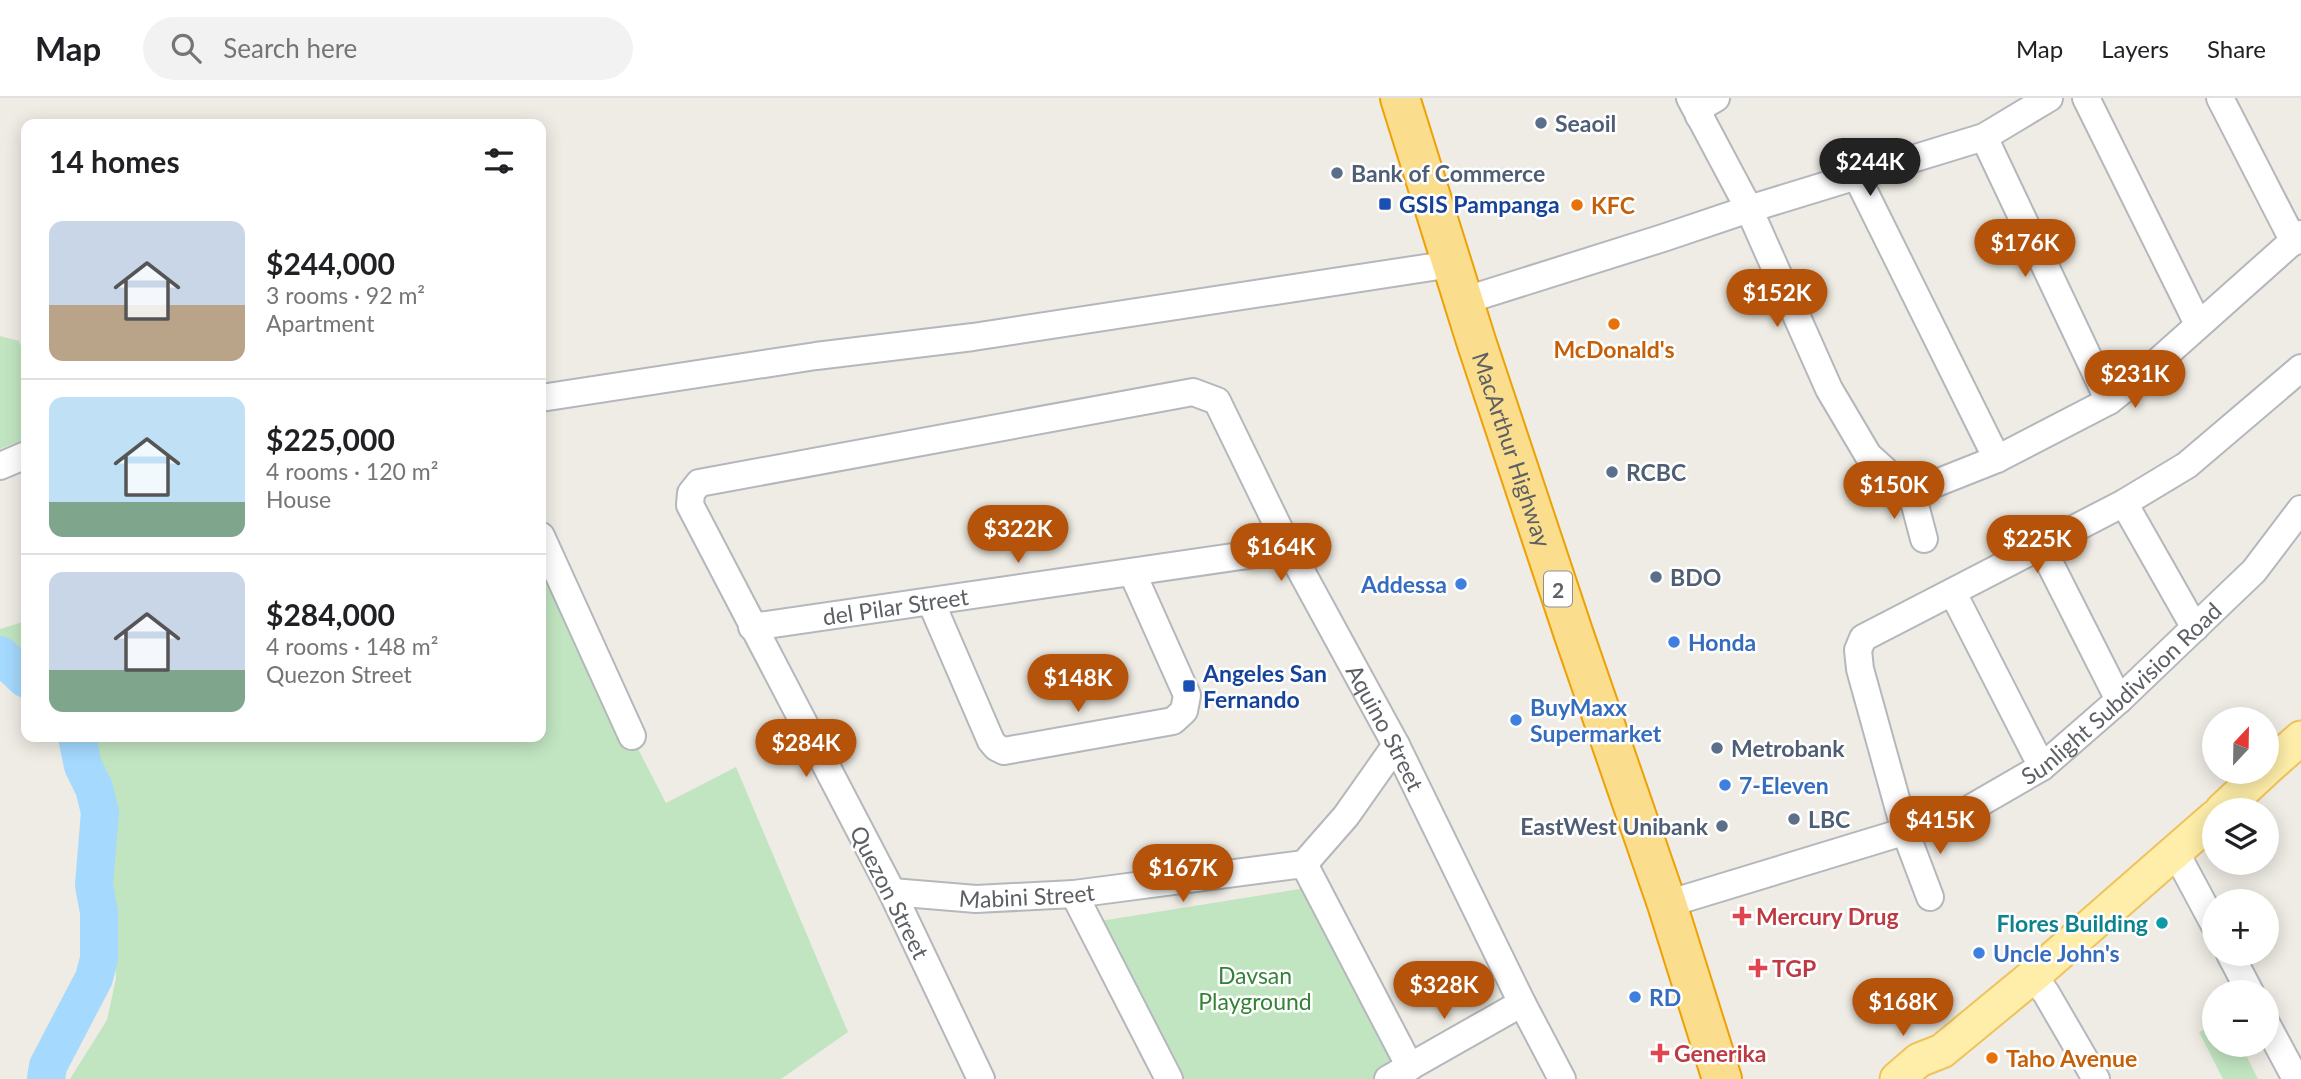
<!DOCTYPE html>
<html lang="en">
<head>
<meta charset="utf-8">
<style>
  :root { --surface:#fff; --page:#f2f2f2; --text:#202124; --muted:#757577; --line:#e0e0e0; --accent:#b45309 }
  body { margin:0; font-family:Lato,sans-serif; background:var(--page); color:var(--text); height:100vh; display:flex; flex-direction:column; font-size:26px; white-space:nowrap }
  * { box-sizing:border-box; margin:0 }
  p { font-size:23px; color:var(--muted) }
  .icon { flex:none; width:38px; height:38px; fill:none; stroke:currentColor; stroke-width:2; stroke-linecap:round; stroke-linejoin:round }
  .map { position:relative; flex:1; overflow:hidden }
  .drawer { position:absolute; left:21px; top:21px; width:525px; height:623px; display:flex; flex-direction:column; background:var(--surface); border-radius:14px; box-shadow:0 4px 18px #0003 }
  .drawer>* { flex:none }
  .needle { width:46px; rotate:22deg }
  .tools { position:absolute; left:2202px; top:609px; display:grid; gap:14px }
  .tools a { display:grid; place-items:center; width:77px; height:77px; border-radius:50%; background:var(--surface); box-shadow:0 4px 18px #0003; font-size:35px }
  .price { position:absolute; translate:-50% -60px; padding:0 16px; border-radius:24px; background:var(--accent); color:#fff; font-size:23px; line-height:46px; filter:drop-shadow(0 2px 4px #0008) }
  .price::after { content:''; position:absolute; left:50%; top:42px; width:21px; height:16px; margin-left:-10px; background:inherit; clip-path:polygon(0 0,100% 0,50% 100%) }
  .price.current { background:#222; color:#fff }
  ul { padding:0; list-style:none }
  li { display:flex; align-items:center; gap:21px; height:175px; padding:0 28px }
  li+li { border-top:2px solid var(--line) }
  li span { display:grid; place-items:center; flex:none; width:196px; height:140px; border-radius:14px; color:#555 }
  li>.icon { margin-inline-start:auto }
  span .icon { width:84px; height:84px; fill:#fffc; stroke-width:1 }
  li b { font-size:30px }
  h2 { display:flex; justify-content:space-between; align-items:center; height:84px; padding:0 28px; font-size:30px }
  header { display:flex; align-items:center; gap:42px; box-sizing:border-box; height:98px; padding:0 35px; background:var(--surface); border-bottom:2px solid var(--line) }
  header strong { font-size:33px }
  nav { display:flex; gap:38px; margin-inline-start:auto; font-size:24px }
  .search { width:490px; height:63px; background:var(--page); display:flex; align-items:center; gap:18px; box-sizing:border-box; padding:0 24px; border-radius:38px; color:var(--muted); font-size:26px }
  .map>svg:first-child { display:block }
  .green { fill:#c2e5c1 }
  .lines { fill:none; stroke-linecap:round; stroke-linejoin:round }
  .river { stroke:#a5d9fe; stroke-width:38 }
  .minor-casing { stroke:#b4b7bb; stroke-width:30 }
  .major-casing { stroke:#efc25c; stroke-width:37 }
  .highway-casing { stroke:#eea004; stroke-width:42 }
  .minor { stroke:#fff; stroke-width:26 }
  .major { stroke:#feeea9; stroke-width:33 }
  .highway { stroke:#fbdd8e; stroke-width:38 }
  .service-dot { fill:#5c6f8a; stroke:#fff; stroke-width:2.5 }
  .transit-dot { fill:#1a4fb4; stroke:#fff; stroke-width:2.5 }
  .food-dot { fill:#e8710a; stroke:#fff; stroke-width:2.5 }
  .shop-dot { fill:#3f7fe0; stroke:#fff; stroke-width:2.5 }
  .health-dot { fill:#e0444e; stroke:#fff; stroke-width:2.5 }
  .culture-dot { fill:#0f9aa8; stroke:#fff; stroke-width:2.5 }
  .labels { text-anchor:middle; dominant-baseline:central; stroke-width:5; stroke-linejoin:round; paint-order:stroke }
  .shield { fill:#fff; stroke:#8d9092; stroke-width:2 }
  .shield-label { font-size:21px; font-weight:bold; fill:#5c6064 }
  .service-label { font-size:23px; font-weight:bold; fill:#4e5e75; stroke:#fff; text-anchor:start }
  .transit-label { font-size:23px; font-weight:bold; fill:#164399; stroke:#fff; text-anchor:start }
  .food-label { font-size:23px; font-weight:bold; fill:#c56008; stroke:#fff; text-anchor:start }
  .street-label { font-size:23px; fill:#5c6064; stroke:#fff }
  .shop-label { font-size:23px; font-weight:bold; fill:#366cbe; stroke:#fff; text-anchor:start }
  .health-label { font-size:23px; font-weight:bold; fill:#be3a42; stroke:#fff; text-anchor:start }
  .culture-label { font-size:23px; font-weight:bold; fill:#0d838f; stroke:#fff; text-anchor:end }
  .park-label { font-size:23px; fill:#358237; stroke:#fff }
</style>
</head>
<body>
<header>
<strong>Map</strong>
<div class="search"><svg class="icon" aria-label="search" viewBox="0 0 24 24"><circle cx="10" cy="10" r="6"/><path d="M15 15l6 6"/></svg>Search here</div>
<nav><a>Map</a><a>Layers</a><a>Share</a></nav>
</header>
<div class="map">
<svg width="2301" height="981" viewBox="0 0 2301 981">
  <rect width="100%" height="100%" fill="#eeece4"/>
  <g class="green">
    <polygon points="0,238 19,243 26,261 26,341 0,351"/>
    <polygon points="541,463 666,705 736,669 848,934 781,981 70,981 107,922 116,880 111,747 97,649 89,639 541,639"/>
    <polygon points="26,523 26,568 0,544 0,531"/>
    <polygon points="1306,790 1406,972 1389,981 1184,981 1094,824"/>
    <polygon points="2214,927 2214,947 2241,947 2258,981 2223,981 2199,934"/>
  </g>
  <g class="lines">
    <g class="river">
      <polyline points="0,557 26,581"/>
      <polyline points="46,981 48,968 94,880 99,861 99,814 94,787 100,714 94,690 83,668 77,639"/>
    </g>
    <g class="minor-casing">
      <g id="minor">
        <polyline points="1690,0 1749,111 1829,291 1868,357 1901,387 1911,392 1929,388 1997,361 2109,303 2154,267 2301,136"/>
        <polyline points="2086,0 2198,226"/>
        <polyline points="2220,0 2294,144"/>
        <polyline points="1699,18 1704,7 1716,0"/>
        <polyline points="1984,39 2109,303"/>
        <polyline points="1857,79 1997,361"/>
        <polyline points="1463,203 1663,140 1749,111 1984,39 2049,0"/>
        <polyline points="541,300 816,258 973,239 1452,166"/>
        <polyline points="0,368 26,357"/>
        <polyline points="1911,392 1924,441"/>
        <polyline points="2124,405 2195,530"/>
        <polyline points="541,438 632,638"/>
        <polyline points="2041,448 2119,602"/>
        <polyline points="1953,495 2042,669"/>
        <polyline points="931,504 991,643 996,649 1004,653 1173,623 1184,613 1187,597 1132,474"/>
        <path id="s1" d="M752 529 1289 451"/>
        <polyline points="2176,755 2214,826"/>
        <polyline points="1304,766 1410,969"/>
        <path id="s2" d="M892 794 976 801 1074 796 1304 766 1346 718 1396 647"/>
        <polyline points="1074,796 1169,981"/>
        <polyline points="1930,799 1905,733 1860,571 1858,552 1863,540 2124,405 2187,367 2301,270"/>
        <path id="s3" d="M1667 806 1959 717 2042 669 2119 602 2254 473 2301 411"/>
        <polyline points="2230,856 2250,894"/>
        <polyline points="2033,878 2046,895 2096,981"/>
        <polyline points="2266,925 2296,981"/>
        <path id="s4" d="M981 981 892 794 690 407 691 395 699 385 1193 294 1217 303 1289 451 1396 647 1522 905 1562 981"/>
        <polyline points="1388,981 1522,905"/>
      </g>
    </g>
    <g class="major-casing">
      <g id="major">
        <polyline points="2266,671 2301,640"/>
        <polyline points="2222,712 2263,674"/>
        <polyline points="1897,981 1919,962 1942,953 2033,878 2214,720"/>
      </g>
    </g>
    <g class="highway-casing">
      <g id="highway">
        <path id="s5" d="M1400 0 1476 243 1574 537 1667 806 1722 981"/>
      </g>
    </g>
    <use href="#minor" class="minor"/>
    <use href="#major" class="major"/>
    <use href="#highway" class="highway"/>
  </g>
  <g class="service-dot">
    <circle cx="1541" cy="25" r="7"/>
    <circle cx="1337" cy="75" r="7"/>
    <circle cx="1612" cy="374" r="7"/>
    <circle cx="1656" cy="479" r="7"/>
    <circle cx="1717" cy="650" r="7"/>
    <circle cx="1794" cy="721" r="7"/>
    <circle cx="1722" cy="728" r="7"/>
  </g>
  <g class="transit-dot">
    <rect x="1378" y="99" width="14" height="14" rx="3.5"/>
    <rect x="1182" y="581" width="14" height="14" rx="3.5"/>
  </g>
  <g class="food-dot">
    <circle cx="1577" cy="107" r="7"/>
    <circle cx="1614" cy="226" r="7"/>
    <circle cx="1992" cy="960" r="7"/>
  </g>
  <g class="shop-dot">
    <circle cx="1461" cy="486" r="7"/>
    <circle cx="1674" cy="544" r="7"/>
    <circle cx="1516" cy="622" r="7"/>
    <circle cx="1725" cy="687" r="7"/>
    <circle cx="1979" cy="855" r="7"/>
    <circle cx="1635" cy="899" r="7"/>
  </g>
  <g class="health-dot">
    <path d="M1738.5 807.5h7v7h7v7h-7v7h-7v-7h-7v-7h7z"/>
    <path d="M1754.5 859.5h7v7h7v7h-7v7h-7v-7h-7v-7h7z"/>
    <path d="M1656.5 944.5h7v7h7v7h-7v7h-7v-7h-7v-7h7z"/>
  </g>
  <circle class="culture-dot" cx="2162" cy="825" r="7"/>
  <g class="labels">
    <rect class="shield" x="1544" y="473.5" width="28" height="35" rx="5"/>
    <g class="shield-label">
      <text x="1558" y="491">2</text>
    </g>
    <g class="service-label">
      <text x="1555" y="25">Seaoil</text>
      <text x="1351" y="75">Bank of Commerce</text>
      <text x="1626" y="374">RCBC</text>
      <text x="1670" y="479">BDO</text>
      <text x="1731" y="650">Metrobank</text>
      <text x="1808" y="721">LBC</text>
      <text x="1708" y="728" text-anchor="end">EastWest Unibank</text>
    </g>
    <g class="transit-label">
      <text x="1399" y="106">GSIS Pampanga</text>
      <text x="1203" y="575">Angeles San<tspan x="1203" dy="26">Fernando</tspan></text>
    </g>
    <g class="food-label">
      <text x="1591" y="107">KFC</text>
      <text x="1614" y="251" text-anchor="middle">McDonald's</text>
      <text x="2006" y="960">Taho Avenue</text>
    </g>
    <g class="street-label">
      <text stroke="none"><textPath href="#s5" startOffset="369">MacArthur Highway</textPath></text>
      <text stroke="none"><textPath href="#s1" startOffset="145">del Pilar Street</textPath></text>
      <text stroke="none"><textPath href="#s3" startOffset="509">Sunlight Subdivision Road</textPath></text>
      <text stroke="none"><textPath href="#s4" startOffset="1564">Aquino Street</textPath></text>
      <text transform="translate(890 794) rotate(63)">Quezon Street</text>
      <text stroke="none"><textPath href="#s2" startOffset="135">Mabini Street</textPath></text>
    </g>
    <g class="shop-label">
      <text x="1447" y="486" text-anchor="end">Addessa</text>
      <text x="1688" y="544">Honda</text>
      <text x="1530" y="609">BuyMaxx<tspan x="1530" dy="26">Supermarket</tspan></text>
      <text x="1739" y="687">7-Eleven</text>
      <text x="1993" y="855">Uncle John's</text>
      <text x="1649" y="899">RD</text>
    </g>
    <g class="health-label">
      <text x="1756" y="818">Mercury Drug</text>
      <text x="1772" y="870">TGP</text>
      <text x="1674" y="955">Generika</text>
    </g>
    <g class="culture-label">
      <text x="2148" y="825">Flores Building</text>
    </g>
    <g class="park-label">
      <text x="1255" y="877">Davsan<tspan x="1255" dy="26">Playground</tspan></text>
    </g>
  </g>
</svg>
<div class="tools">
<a><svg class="needle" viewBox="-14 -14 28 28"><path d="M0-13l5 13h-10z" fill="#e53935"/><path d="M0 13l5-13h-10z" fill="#757577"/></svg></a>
<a><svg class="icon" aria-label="layers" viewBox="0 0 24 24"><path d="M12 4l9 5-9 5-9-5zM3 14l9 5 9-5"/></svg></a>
<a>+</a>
<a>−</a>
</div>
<b class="price current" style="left:1870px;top:100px">$244K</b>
<b class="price" style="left:2025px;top:181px">$176K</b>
<b class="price" style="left:1777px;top:231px">$152K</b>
<b class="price" style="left:2135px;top:312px">$231K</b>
<b class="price" style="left:1894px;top:423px">$150K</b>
<b class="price" style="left:1018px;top:467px">$322K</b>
<b class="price" style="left:2037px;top:477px">$225K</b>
<b class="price" style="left:1281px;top:485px">$164K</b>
<b class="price" style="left:1078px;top:616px">$148K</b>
<b class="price" style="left:806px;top:681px">$284K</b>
<b class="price" style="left:1940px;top:758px">$415K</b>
<b class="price" style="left:1183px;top:806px">$167K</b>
<b class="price" style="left:1444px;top:923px">$328K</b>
<b class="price" style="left:1903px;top:940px">$168K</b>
<section class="drawer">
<h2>14 homes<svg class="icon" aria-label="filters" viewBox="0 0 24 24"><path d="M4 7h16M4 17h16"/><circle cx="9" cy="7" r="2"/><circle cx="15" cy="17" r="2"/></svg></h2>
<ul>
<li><span style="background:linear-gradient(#c9d6e8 60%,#b9a48a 0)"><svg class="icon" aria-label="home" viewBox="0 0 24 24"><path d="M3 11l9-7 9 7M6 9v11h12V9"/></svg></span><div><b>$244,000</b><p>3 rooms · 92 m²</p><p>Apartment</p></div></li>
<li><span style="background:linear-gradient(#bfe0f5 75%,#7fa58c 0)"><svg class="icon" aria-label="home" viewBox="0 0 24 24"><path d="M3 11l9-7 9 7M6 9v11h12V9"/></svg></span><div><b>$225,000</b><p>4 rooms · 120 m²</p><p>House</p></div></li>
<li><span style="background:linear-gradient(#c9d6e8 70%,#7fa58c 0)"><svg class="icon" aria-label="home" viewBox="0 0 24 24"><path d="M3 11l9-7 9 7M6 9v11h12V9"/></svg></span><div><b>$284,000</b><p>4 rooms · 148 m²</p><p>Quezon Street</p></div></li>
</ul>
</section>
</div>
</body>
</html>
